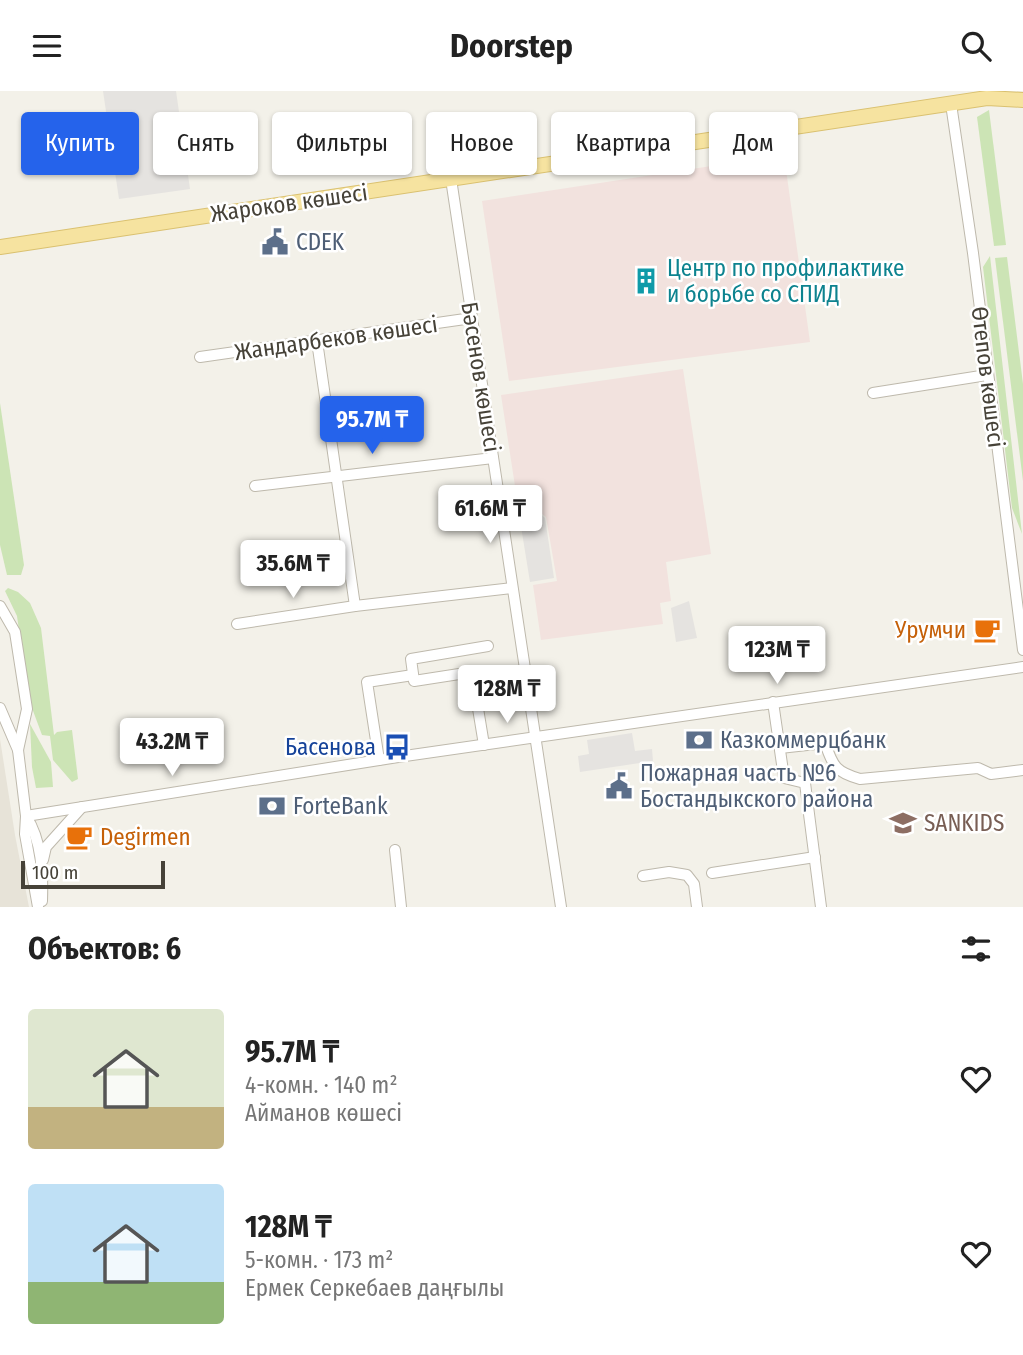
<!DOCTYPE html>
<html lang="ru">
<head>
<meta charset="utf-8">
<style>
  :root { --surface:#fff; --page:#f2f2f2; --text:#222; --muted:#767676; --accent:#2563eb }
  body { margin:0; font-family:"Fira Sans Condensed",sans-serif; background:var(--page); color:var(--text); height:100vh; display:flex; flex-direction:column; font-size:26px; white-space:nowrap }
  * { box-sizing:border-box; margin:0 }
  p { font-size:23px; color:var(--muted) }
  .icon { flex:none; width:38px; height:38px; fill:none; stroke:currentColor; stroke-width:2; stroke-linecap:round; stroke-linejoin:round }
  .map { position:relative; height:816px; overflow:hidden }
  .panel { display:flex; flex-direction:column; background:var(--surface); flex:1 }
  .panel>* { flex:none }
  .banner { position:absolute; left:21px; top:21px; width:982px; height:63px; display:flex; gap:14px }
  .scale { position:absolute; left:21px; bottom:18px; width:144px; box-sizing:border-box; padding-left:7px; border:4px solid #464238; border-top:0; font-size:19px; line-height:24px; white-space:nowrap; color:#464238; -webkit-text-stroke:5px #fff; paint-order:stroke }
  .price { position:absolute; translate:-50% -60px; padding:0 16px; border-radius:7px; background:#fff; color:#222; font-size:23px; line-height:46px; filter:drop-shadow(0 2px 4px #0008) }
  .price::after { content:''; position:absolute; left:50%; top:42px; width:21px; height:16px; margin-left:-10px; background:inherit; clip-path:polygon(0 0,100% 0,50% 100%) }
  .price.active { background:var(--accent); color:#fff }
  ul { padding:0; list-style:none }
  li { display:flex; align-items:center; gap:21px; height:175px; padding:0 28px }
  li span { display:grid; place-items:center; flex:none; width:196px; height:140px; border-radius:7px; color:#555 }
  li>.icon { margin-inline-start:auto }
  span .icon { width:84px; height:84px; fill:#fffc; stroke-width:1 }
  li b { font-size:30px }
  h2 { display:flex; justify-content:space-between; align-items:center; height:84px; padding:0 28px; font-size:30px }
  .chip { padding:0 24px; border-radius:7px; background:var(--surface); box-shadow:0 2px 5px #0004; font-size:24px; line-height:63px }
  .chip.active { background:var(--accent); color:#fff }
  header { display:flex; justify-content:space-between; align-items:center; height:91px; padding:0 28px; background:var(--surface); font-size:32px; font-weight:700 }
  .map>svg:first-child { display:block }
  .residential { fill:#e7e3d8 }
  .medical { fill:#f2e2de }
  .green { fill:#cce4b5 }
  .parking { fill:#e5e3e0 }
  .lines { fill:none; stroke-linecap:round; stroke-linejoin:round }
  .minor-casing { stroke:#beb9ac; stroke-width:12 }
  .major-casing { stroke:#dac170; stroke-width:16 }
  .minor { stroke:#fff; stroke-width:10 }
  .major { stroke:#f6e3a0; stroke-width:14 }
  .labels { text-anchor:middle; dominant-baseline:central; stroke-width:5; stroke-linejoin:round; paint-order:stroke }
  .street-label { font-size:23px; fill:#464238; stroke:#fff }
  .service-label { font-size:23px; fill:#4e5e75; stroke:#fff; text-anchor:start }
  .culture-label { font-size:23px; fill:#0d838f; stroke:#fff; text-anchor:start }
  .food-label { font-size:23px; fill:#c56008; stroke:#fff; text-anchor:end }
  .transit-label { font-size:23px; fill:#164399; stroke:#fff; text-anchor:end }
  .education-label { font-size:23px; fill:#785e54; stroke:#fff; text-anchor:start }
</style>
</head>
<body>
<header><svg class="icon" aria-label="menu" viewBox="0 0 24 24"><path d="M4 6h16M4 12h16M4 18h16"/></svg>Doorstep<svg class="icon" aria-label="search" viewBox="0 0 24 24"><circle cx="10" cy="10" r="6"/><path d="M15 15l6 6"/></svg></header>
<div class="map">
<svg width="1023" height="816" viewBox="0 0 1023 816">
  <rect width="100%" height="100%" fill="#f3f1e9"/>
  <polygon class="residential" points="0,648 15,744 29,816 0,816"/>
  <g class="medical">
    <polygon points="784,64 810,251 509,290 482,110"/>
    <polygon points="683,278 711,463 666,471 671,510 660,512 663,533 541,549 533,494 557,490 546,426 536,418 519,421 501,304"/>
  </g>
  <g class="green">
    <polygon points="989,19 1006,154 994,155 977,26"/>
    <polygon points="990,165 1019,417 1022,443 1012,417 983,176"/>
    <polygon points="1007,166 1023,293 1023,390 995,167"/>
    <polygon points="0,312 24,474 21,484 7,484 0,454"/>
    <polygon points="8,497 18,501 30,512 41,537 54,644 57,641 72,639 78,688 72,691 53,669 50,645 42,644 29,609 17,525 5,500"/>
    <polygon points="30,633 51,671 53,696 36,697 32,676"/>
  </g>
  <g class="parking">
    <polygon points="103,0 176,0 190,98 119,108"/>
    <polygon points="536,420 545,427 554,487 530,491 519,423"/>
    <polygon points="689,510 697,547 676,551 671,517"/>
    <polygon points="632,642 635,660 652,658 653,670 580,681 578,665 589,663 587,649"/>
  </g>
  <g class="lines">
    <g class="minor-casing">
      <g id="minor">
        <polyline points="951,13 973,162 1023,559"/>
        <polyline points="451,88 561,816"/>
        <polyline points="317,250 355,515"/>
        <polyline points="200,266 472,227"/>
        <polyline points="873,302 987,284"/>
        <polyline points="255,395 493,367"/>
        <polyline points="0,515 15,541 27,618 18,659"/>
        <polyline points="237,533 355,515 512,497"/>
        <polyline points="773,611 784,687 805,692 821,816"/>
        <polyline points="0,617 18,659 26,725 25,743 38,816"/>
        <polyline points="484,654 472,581 414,590 411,568 488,555"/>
        <path d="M780 657 825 652C833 676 836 681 860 688L978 677 991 683 1023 679"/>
        <polyline points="379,669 367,591 413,584"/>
        <polyline points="26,725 398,666 1023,576"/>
        <path d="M26 725C42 750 43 781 42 810"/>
        <polyline points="395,759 401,816"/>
        <polyline points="43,769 46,756 82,716"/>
        <polyline points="712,782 815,766"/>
        <polyline points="643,785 669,781 687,784 694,793 697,816"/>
      </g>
    </g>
    <g class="major-casing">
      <polyline id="major" points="0,156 987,7 1023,9"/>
    </g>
    <use href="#minor" class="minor"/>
    <use href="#major" class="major"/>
  </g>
  <defs>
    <g id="civic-bare" transform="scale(2.1)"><path d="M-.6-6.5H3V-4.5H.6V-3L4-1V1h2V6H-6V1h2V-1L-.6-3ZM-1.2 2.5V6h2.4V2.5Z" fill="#5c6f8a" stroke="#fff" stroke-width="2.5" paint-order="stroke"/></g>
    <g id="building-bare" transform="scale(2.1)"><path d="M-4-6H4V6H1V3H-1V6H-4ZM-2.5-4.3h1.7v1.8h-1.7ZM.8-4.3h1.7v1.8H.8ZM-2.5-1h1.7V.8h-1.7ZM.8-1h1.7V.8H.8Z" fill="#0f9aa8" stroke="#fff" stroke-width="2.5" paint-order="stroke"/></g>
    <g id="cafe-bare" transform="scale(2.1)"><path d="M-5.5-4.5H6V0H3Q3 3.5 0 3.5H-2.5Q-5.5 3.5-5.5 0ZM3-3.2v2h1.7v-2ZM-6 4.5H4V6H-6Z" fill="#e8710a" stroke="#fff" stroke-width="2.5" paint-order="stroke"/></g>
    <g id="bank-bare" transform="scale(2.1)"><path d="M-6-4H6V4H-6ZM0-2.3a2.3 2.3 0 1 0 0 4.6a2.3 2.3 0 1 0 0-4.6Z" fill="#5c6f8a" stroke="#fff" stroke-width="2.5" paint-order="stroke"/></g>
    <g id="bus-bare" transform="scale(2.1)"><path d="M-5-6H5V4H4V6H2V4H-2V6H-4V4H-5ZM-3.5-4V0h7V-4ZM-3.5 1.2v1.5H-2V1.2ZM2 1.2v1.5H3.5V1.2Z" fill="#1a4fb4" stroke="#fff" stroke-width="2.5" paint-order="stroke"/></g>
    <g id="school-bare" transform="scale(2.1)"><path d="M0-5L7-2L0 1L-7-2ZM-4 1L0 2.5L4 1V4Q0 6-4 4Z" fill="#8d6e63" stroke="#fff" stroke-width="2.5" paint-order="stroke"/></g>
  </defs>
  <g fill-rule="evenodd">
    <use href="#civic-bare" x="275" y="151"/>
    <use href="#building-bare" x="646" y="190"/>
    <use href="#cafe-bare" x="987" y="539"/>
    <use href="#bank-bare" x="699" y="649"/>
    <use href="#bus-bare" x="397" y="656"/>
    <use href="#civic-bare" x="619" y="695"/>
    <use href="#bank-bare" x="272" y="715"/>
    <use href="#school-bare" x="903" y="732"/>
    <use href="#cafe-bare" x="79" y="746"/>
  </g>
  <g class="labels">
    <g class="street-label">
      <text transform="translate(289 112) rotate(-8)">Жароков көшесі</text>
      <text transform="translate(336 247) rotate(-8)">Жандарбеков көшесі</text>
      <text transform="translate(481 286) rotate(81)">Бәсенов көшесі</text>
      <text transform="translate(988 286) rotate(83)">Өтепов көшесі</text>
    </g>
    <g class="service-label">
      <text x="296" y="151">CDEK</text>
      <text x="720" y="649">Казкоммерцбанк</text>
      <text x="640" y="682">Пожарная часть №6<tspan x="640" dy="26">Бостандыкского района</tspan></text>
      <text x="293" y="715">ForteBank</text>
    </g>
    <g class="culture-label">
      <text x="667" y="177">Центр по профилактике<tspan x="667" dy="26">и борьбе со СПИД</tspan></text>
    </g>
    <g class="food-label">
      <text x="966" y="539">Урумчи</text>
      <text x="100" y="746" text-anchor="start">Degirmen</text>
    </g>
    <g class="transit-label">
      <text x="376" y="656">Басенова</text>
    </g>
    <g class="education-label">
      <text x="924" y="732">SANKIDS</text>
    </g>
  </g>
</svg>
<div class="scale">100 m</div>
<b class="price active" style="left:372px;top:365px">95.7M ₸</b>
<b class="price" style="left:490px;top:454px">61.6M ₸</b>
<b class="price" style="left:293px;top:509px">35.6M ₸</b>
<b class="price" style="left:777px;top:595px">123M ₸</b>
<b class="price" style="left:507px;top:634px">128M ₸</b>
<b class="price" style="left:172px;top:687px">43.2M ₸</b>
<div class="banner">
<a class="chip active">Купить</a>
<a class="chip">Снять</a>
<a class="chip">Фильтры</a>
<a class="chip">Новое</a>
<a class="chip">Квартира</a>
<a class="chip">Дом</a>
</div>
</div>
<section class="panel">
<h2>Объектов: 6<svg class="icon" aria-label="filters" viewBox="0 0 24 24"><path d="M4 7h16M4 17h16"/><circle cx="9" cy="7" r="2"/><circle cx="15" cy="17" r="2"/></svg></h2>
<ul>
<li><span style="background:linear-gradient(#dfe7d0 70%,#c2b280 0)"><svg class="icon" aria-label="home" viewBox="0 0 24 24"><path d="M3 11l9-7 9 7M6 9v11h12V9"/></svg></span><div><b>95.7M ₸</b><p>4-комн. · 140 m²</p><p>Айманов көшесі</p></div><svg class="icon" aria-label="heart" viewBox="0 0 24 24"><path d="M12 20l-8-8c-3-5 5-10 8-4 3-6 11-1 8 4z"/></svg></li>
<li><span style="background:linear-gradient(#bfe0f5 70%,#8fb573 0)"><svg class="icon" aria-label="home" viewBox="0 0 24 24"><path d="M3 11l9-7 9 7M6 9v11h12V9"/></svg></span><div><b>128M ₸</b><p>5-комн. · 173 m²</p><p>Ермек Серкебаев даңғылы</p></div><svg class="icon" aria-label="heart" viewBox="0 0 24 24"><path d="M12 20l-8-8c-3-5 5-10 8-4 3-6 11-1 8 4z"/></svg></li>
</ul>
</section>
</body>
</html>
